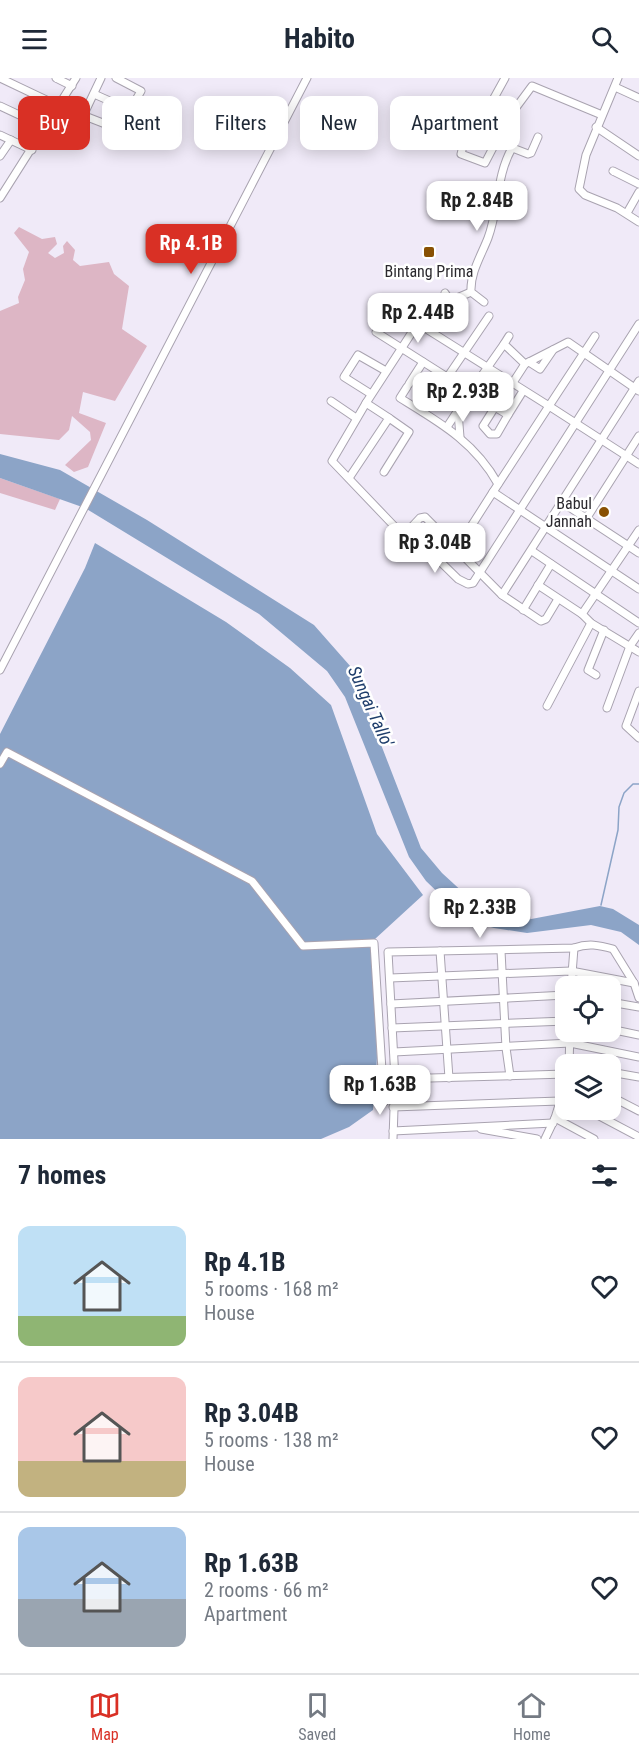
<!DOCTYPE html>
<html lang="en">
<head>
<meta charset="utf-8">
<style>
  :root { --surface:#fff; --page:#f2f2f3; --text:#1f2937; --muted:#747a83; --line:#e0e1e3; --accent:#d93025 }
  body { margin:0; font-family:"Roboto Condensed",sans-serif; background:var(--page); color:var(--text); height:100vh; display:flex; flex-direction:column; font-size:22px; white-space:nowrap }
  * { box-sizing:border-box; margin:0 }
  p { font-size:20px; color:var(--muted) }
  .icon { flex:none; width:33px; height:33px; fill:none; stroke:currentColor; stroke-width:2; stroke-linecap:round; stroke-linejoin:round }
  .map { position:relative; height:1061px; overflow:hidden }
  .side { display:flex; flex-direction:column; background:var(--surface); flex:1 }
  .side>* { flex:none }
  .top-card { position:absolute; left:18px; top:18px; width:603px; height:54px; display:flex; gap:12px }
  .fabs { position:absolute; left:555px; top:898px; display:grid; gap:12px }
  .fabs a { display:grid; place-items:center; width:66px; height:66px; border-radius:12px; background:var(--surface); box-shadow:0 3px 15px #0003; font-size:30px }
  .price { position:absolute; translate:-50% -51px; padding:0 14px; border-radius:12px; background:#fff; color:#222; font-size:20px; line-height:39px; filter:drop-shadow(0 2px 3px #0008) }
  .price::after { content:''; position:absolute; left:50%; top:36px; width:18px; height:14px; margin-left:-9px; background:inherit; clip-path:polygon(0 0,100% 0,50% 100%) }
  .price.on { background:var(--accent); color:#fff }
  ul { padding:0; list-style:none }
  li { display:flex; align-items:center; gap:18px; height:150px; padding:0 18px }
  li+li { border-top:2px solid var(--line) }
  li span { display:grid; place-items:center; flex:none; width:168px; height:120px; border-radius:12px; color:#555 }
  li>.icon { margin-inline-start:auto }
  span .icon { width:72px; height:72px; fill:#fffc; stroke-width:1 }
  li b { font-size:26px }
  h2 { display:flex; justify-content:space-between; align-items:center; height:72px; padding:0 18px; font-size:26px }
  .tag { padding:0 21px; border-radius:12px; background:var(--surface); box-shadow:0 3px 15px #0003; font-size:21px; line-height:54px }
  .tag.on { background:var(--accent); color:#fff }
  header { display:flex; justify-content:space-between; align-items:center; height:78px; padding:0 18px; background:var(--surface); font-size:27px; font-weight:700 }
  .tab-bar { display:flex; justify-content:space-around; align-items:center; height:84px; border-top:2px solid var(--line); background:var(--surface); font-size:16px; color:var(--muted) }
  .tab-bar a { display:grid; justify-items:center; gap:3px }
  .tab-bar .on { color:var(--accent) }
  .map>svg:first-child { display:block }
  .green { fill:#ddb6c5 }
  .water { fill:#8ca4c7 }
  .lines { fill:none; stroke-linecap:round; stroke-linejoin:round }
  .stream { stroke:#8ca4c7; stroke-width:1.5 }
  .minor-casing { stroke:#a9a3b0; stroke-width:9 }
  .minor { stroke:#fff; stroke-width:7 }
  .poi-dot { fill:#895103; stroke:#fff; stroke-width:2 }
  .labels { text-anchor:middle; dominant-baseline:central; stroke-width:5; stroke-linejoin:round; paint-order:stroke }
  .poi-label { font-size:16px; fill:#2b292e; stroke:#fff }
  .water-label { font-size:18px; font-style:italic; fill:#1e3d6b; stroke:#fff }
</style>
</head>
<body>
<header><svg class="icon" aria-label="menu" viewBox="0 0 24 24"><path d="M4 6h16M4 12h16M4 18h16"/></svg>Habito<svg class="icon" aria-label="search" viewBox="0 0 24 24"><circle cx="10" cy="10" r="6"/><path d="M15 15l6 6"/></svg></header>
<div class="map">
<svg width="639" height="1061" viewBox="0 0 639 1061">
  <rect width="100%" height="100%" fill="#f0eaf8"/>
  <g class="green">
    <polygon points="19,149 42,161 55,159 57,166 48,175 55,180 64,175 63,168 67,163 75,172 73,182 80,188 109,184 114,196 129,208 122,251 147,268 115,323 83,314 79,335 106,345 88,389 74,394 65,387 91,362 90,354 72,338 69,352 59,362 0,356 0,233 19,225 18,219 25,202 23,191 29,174 14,155"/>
    <polygon points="0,400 60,421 55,432 0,415"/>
  </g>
  <g class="water">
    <polygon points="0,376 60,392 147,442 314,547 351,589 421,770 442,795 478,828 495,837 526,842 600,828 613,831 639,847 639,867 621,854 591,847 527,855 494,850 473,844 452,828 426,803 409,779 345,619 327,593 259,536 85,430 0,400"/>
    <polygon points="95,465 226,544 290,590 331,627 377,756 423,817 375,861 377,980 373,1032 349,1049 321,1061 0,1061 0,656 85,490"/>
  </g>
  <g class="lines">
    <polyline class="stream" points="601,827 618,752 619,729 624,715 633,706 639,706"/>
    <g class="minor-casing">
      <g id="minor">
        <polyline points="0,0 59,28 113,49 118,48 130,32 94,16"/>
        <polyline points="56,0 72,8"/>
        <polyline points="116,0 141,13 130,32"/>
        <polyline points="618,0 586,77 579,111 585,117 617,130 639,144"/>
        <polyline points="615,9 639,20"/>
        <polyline points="494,20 505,0"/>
        <polyline points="0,28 47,50"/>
        <polyline points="83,38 101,0"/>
        <polyline points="468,48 461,76 485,85 509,39 532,8 602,37"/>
        <polyline points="596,49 639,78"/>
        <polyline points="0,57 32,72"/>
        <polyline points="497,64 528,76 531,75 538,59"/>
        <polyline points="0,78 11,62"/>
        <polyline points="613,93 639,106"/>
        <polyline points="0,120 76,0"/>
        <polyline points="627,135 639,114"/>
        <polyline points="450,223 471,214"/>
        <path d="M484 224 471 214C470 195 481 178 488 160 499 131 496 98 512 70"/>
        <polyline points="409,240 549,328 595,258"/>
        <polyline points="418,245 366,325 332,383 396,450 414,458 458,501 468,506 473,505 639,246"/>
        <polyline points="376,254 447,299"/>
        <polyline points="432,254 450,223 445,215"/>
        <polyline points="504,266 509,258"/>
        <polyline points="529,284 540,291 553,272"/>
        <polyline points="409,306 423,284"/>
        <polyline points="512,306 525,286"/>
        <path d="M407 309 400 320C439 344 475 364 498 406"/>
        <polyline points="440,310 489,238"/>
        <polyline points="473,310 504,266 525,286 568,264 639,313"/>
        <polyline points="371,316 344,299 358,277 386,293"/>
        <polyline points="331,323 356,340"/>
        <polyline points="485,323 508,337 523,313"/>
        <polyline points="495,329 483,348 490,356 497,356 508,337"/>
        <polyline points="423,334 437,314"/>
        <polyline points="458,334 460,359"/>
        <polyline points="447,349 470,314"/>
        <polyline points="384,394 409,354 389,340"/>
        <polyline points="349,400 389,340 366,325"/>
        <polyline points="493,414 549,328 639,386"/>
        <polyline points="563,425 639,475"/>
        <polyline points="586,441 639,358"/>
        <polyline points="405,456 420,440 425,439 502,517 541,543 546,541 558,521"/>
        <polyline points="456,472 493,414 639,511"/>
        <polyline points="532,473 639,545"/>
        <polyline points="538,507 582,536 639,452"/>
        <polyline points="502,517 639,303"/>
        <polyline points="523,532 551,486"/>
        <polyline points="582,536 591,545 639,574"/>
        <polyline points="0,592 307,0"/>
        <polyline points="596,597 588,592 604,552"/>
        <polyline points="639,613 626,648 639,660"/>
        <polyline points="547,628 591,545"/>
        <polyline points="607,630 630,568 639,555"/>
        <polyline points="0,686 7,674 252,803 303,868 374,865 384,1024"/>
        <polyline points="440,873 449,1000"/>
        <polyline points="501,873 506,970 510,998"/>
        <polyline points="390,900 571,893 634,905"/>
        <polyline points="571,909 574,870"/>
        <polyline points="610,924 639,929"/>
        <polyline points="391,926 566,917"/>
        <polyline points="392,950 566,943"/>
        <polyline points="610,951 639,957"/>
        <polyline points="394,974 570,965 639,979"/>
        <polyline points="569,987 570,954"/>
        <polyline points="610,994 639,999"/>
        <polyline points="395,1001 566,996"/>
        <polyline points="610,1018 639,1033"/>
        <polyline points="393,1029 560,1023"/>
        <polyline points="588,1032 639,1059"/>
        <polyline points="555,1040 594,1061"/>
        <polyline points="481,1051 537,1061"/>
        <polyline points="393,1053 553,1045"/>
        <path d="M393 1061 395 1001 388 874 574 870C588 865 599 867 613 871L634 905 639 920"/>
        <polyline points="545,1061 555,1040 566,1004"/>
      </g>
    </g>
    <use href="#minor" class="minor"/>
  </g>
  <g class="poi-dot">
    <rect x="423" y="168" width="12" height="12" rx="3"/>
    <circle cx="604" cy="434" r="6"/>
  </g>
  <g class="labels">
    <g class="poi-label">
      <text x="429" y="193">Bintang Prima</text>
      <text x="592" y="425" text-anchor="end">Babul<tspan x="592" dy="18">Jannah</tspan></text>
    </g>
    <g class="water-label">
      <text transform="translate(371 628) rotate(66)">Sungai Tallo'</text>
    </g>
  </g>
</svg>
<div class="fabs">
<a><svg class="icon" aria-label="locate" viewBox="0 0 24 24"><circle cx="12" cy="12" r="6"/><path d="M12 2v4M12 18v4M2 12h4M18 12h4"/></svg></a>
<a><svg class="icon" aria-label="layers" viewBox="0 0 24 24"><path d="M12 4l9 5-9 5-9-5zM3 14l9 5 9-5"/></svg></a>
</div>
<b class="price" style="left:477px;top:154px">Rp 2.84B</b>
<b class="price on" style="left:191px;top:197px">Rp 4.1B</b>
<b class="price" style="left:418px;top:266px">Rp 2.44B</b>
<b class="price" style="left:463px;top:345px">Rp 2.93B</b>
<b class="price" style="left:435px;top:496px">Rp 3.04B</b>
<b class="price" style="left:480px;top:861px">Rp 2.33B</b>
<b class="price" style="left:380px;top:1038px">Rp 1.63B</b>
<div class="top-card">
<a class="tag on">Buy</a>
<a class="tag">Rent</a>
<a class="tag">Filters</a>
<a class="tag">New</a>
<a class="tag">Apartment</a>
</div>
</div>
<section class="side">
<h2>7 homes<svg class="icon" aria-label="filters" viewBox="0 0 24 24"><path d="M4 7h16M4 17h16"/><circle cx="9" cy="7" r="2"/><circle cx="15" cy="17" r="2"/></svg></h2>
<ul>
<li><span style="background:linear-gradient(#bfe0f5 75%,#8fb573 0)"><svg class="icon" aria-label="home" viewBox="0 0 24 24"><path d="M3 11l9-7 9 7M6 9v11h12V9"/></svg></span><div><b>Rp 4.1B</b><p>5 rooms · 168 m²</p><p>House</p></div><svg class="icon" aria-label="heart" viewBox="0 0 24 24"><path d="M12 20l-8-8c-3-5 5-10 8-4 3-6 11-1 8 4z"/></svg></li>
<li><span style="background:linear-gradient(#f6c9c9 70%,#c2b280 0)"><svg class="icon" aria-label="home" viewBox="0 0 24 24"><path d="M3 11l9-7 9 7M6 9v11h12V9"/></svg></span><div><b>Rp 3.04B</b><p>5 rooms · 138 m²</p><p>House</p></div><svg class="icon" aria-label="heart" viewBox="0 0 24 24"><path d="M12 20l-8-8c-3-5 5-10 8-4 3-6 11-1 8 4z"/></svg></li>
<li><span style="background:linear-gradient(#a9c7e8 60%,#9aa5b1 0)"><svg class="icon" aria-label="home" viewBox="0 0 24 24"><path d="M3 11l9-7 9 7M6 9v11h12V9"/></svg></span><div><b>Rp 1.63B</b><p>2 rooms · 66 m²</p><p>Apartment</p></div><svg class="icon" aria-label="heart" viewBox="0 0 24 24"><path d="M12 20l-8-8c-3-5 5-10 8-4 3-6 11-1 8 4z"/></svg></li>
</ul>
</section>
<nav class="tab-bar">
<a class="on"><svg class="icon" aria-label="map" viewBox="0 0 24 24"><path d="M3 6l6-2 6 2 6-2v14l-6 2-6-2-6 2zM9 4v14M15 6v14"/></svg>Map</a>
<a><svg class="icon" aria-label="saved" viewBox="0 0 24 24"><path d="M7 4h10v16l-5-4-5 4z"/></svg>Saved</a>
<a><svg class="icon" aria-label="home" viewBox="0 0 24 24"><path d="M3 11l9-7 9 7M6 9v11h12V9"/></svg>Home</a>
</nav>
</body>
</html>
